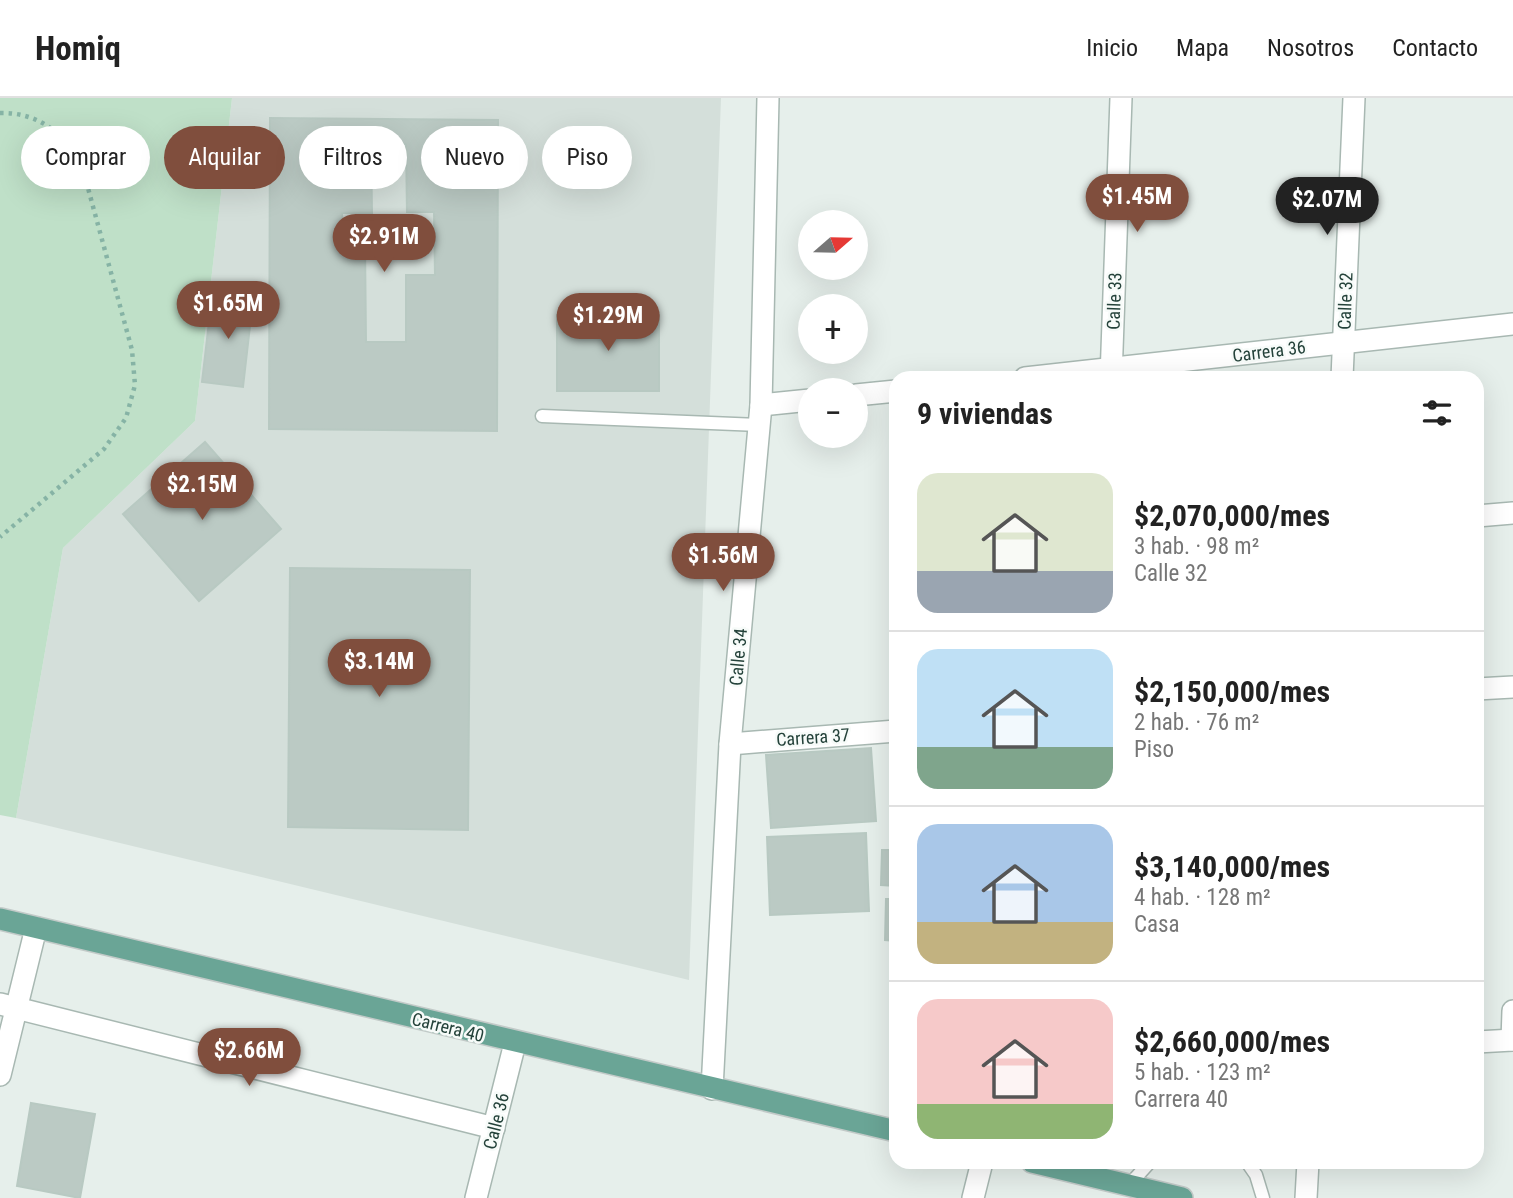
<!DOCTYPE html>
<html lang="es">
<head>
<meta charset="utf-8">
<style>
  :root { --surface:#fff; --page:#f6f6f6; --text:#222; --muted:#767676; --line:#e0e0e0; --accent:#804e3d }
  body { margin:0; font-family:"Roboto Condensed",sans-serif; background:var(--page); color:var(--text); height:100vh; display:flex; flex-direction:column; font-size:26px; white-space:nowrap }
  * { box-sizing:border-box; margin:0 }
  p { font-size:23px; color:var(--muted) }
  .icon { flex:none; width:38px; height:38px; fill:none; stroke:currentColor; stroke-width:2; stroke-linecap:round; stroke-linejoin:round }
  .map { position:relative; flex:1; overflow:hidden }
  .sheet { position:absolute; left:889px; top:273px; width:595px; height:798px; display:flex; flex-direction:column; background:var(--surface); border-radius:21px; box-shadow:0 7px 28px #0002 }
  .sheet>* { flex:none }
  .hud { position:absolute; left:21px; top:28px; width:665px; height:63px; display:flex; gap:14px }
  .needle { width:46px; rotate:70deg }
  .tools { position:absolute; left:798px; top:112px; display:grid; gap:14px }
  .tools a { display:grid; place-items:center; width:70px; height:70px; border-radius:50%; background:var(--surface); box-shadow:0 7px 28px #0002; font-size:35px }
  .price { position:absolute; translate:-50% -60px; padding:0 16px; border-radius:24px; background:var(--accent); color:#fff; font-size:23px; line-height:46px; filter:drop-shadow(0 2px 4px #0008) }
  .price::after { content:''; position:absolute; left:50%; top:42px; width:21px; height:16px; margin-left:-10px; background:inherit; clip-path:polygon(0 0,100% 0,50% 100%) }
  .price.on { background:#222; color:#fff }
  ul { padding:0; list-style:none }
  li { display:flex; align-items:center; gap:21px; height:175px; padding:0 28px }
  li+li { border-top:2px solid var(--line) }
  li span { display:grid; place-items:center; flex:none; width:196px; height:140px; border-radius:21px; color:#555 }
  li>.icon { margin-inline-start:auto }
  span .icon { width:84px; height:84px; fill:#fffc; stroke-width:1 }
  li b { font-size:30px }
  h2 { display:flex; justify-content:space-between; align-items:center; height:84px; padding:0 28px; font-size:30px }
  .pill { padding:0 24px; border-radius:32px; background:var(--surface); box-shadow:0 7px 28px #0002; font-size:24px; line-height:63px }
  .pill.on { background:var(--accent); color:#fff }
  header { display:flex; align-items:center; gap:42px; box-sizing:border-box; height:98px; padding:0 35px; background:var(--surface); border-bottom:2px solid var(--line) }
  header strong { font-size:33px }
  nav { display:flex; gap:38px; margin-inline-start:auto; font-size:24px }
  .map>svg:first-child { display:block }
  .built { fill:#d4dfda }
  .green { fill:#bfe0c8 }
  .building { fill:#bbcac4; stroke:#b8c9c2; stroke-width:2; fill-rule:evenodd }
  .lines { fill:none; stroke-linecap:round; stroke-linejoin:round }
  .lane-casing { stroke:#a8b8b2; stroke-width:15 }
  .street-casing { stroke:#a8b8b2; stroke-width:24 }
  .primary-casing { stroke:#c2cac8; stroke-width:24 }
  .path { stroke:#86b3a5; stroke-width:4.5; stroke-dasharray:3.5 5; stroke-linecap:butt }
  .lane { stroke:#fff; stroke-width:12 }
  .street { stroke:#fff; stroke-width:21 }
  .primary { stroke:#6aa596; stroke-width:21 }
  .labels { text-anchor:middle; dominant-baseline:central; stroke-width:5; stroke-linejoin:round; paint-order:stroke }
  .street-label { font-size:18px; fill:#24423a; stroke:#f7fbf9 }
</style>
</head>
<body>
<header>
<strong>Homiq</strong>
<nav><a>Inicio</a><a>Mapa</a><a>Nosotros</a><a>Contacto</a></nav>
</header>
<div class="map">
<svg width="1513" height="1100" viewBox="0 0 1513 1100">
  <rect width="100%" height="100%" fill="#e6efeb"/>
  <polygon class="built" points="232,0 721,0 689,882 16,720 63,450 195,323"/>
  <polygon class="green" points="0,0 232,0 195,323 63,450 16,720 0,717"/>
  <g class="building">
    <path d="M270 20 498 22 497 333 269 331ZM371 46H406L407 114H434L435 177H406V244H366L365 146 343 147 342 115H372Z"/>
    <polygon points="212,198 253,202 243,289 202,284"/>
    <rect x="557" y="217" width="102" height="76"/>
    <polygon points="205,344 281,431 199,503 123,416"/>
    <polygon points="290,470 470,472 468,732 288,729"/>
    <polygon points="871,650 876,723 771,730 766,657"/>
    <polygon points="866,735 869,813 770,817 767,739"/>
    <polygon points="882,752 896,752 896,788 881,787"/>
    <polygon points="886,801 896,801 896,843 885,842"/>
    <polygon points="31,1005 95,1016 80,1100 17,1088"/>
    <polygon points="1182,1064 1233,1064 1232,1068"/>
  </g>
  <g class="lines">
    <g class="lane-casing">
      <g id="lane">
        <polyline points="542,318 759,327"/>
        <polyline points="1247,1064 1256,1077 1263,1100"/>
        <polyline points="1129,1087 1150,1064"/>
      </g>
    </g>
    <g class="street-casing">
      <g id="street">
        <polyline points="1025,280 1513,226"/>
        <polyline points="1111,280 1121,0"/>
        <polyline points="1342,280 1354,0"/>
        <polyline points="856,297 896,293"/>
        <polyline points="761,307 810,302"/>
        <polyline points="1477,418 1513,415"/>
        <polyline points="1477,591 1513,589"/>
        <polyline points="730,646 896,633"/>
        <polyline points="0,906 494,1030"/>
        <polyline points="1512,942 1513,913"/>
        <polyline points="1477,944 1513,942"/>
        <polyline points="0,977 36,830"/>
        <polyline points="712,991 730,646 761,307 768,0"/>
        <polyline points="476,1100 515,945"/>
        <polyline points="973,1100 982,1064"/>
        <polyline points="1306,1100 1308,1064"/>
      </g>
    </g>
    <g class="primary-casing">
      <g id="primary">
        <polyline points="0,821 896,1033"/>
        <polyline points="1032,1064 1182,1100"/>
      </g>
    </g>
    <path class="path" d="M0 15C38 14 66 36 82 68L132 252 135 287 126 320 104 351 0 439"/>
    <use href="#lane" class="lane"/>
    <use href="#street" class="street"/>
    <use href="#primary" class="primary"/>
  </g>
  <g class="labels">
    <g class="street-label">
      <text transform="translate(1114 203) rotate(-88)">Calle 33</text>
      <text transform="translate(1345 203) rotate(-88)">Calle 32</text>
      <text transform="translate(1269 253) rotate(-7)">Carrera 36</text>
      <text transform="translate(738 559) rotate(-85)">Calle 34</text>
      <text transform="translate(813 639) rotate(-4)">Carrera 37</text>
      <text transform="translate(448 929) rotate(14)">Carrera 40</text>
      <text transform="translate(496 1023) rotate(-76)">Calle 36</text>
    </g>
  </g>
</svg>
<div class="tools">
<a><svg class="needle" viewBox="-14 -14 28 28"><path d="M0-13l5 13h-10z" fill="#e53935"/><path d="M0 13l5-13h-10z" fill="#767676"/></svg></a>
<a>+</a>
<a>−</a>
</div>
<b class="price" style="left:1137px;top:136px">$1.45M</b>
<b class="price on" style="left:1327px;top:139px">$2.07M</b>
<b class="price" style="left:384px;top:176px">$2.91M</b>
<b class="price" style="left:228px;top:243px">$1.65M</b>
<b class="price" style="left:608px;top:255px">$1.29M</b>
<b class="price" style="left:202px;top:424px">$2.15M</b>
<b class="price" style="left:723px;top:495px">$1.56M</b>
<b class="price" style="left:379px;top:601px">$3.14M</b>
<b class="price" style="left:249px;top:990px">$2.66M</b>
<div class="hud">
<a class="pill">Comprar</a>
<a class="pill on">Alquilar</a>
<a class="pill">Filtros</a>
<a class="pill">Nuevo</a>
<a class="pill">Piso</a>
</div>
<section class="sheet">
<h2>9 viviendas<svg class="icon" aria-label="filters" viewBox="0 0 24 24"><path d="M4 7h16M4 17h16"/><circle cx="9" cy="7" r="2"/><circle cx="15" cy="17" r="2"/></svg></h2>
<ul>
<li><span style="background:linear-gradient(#dfe7d0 70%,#9aa5b1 0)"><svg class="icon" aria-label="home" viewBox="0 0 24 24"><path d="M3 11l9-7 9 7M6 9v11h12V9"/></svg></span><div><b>$2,070,000/mes</b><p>3 hab. · 98 m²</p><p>Calle 32</p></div></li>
<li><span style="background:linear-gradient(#bfe0f5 70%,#7fa58c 0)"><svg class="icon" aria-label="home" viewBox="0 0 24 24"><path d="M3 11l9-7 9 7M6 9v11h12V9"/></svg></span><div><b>$2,150,000/mes</b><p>2 hab. · 76 m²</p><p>Piso</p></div></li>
<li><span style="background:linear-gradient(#a9c7e8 70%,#c2b280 0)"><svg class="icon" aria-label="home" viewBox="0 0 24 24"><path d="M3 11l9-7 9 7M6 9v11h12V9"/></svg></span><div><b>$3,140,000/mes</b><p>4 hab. · 128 m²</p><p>Casa</p></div></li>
<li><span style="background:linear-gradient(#f6c9c9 75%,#8fb573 0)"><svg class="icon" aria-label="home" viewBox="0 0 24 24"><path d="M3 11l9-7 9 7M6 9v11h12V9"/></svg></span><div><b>$2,660,000/mes</b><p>5 hab. · 123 m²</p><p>Carrera 40</p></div></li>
</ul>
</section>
</div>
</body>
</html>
